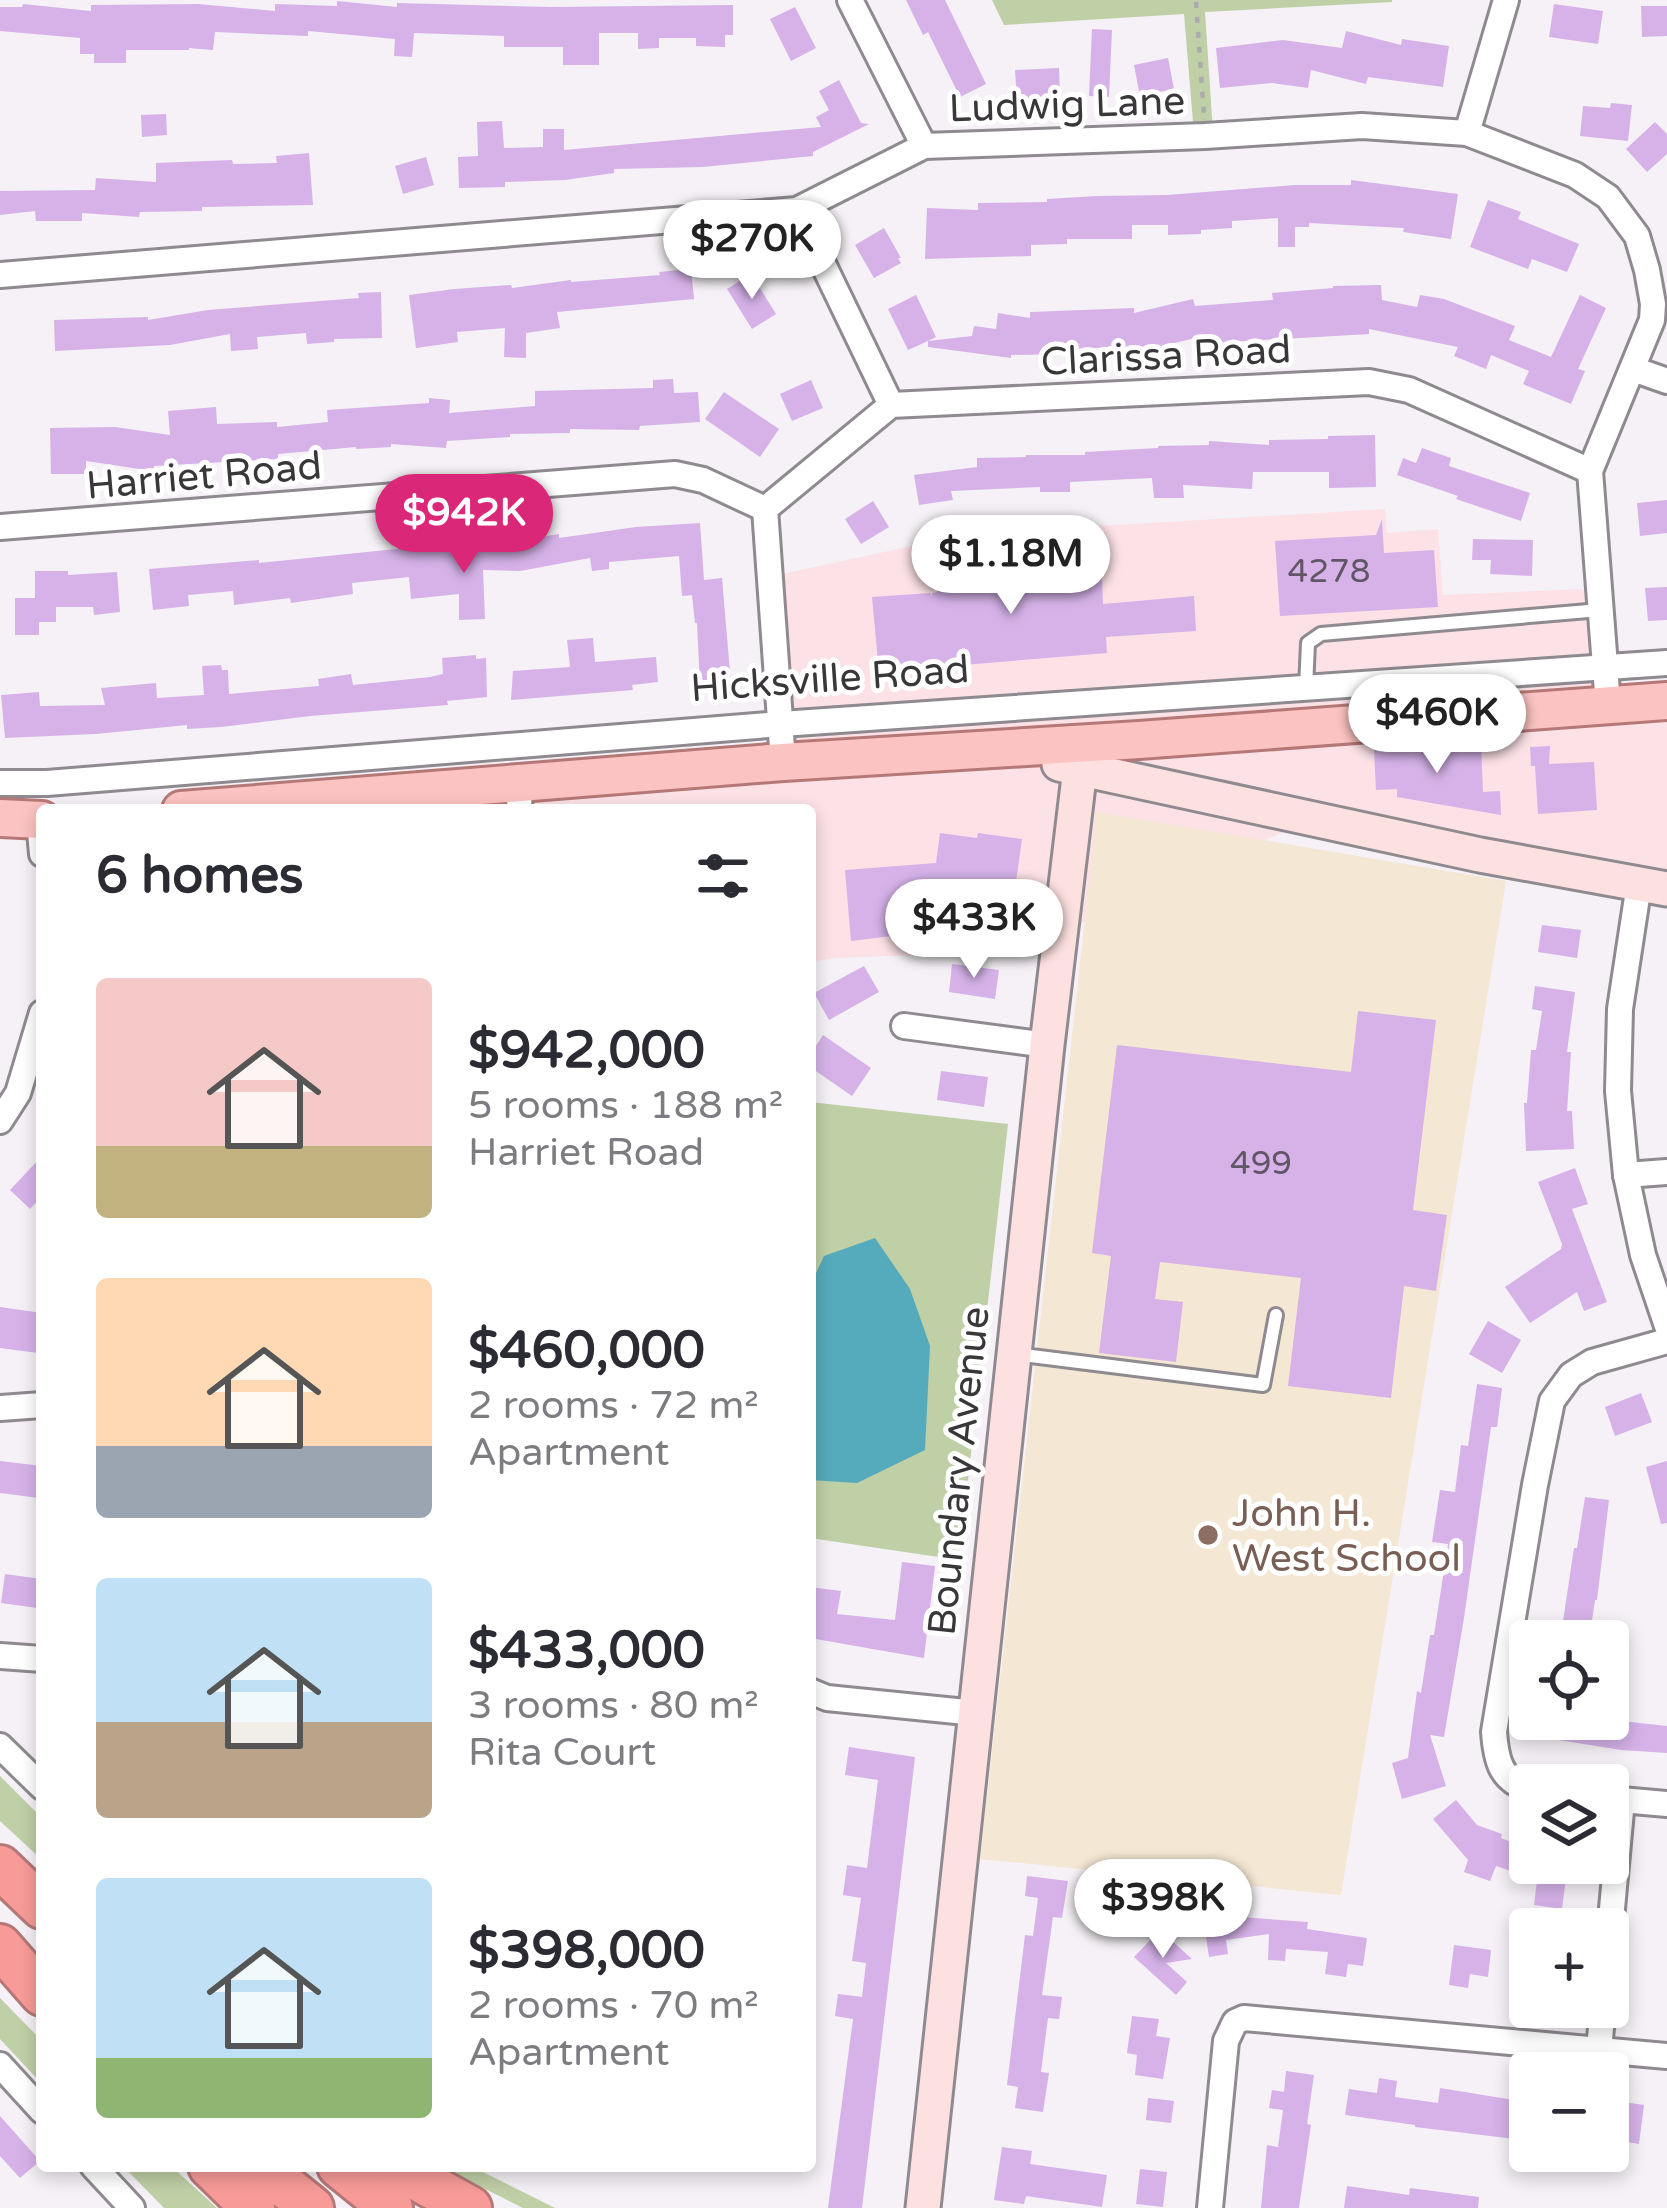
<!DOCTYPE html>
<html lang="en">
<head>
<meta charset="utf-8">
<style>
  :root { --surface:#fff; --page:#f7f7f7; --text:#2b2b33; --muted:#7c7c81; --accent:#db2777 }
  body { margin:0; font-family:"Varela Round",sans-serif; background:var(--page); color:var(--text); height:100vh; display:flex; flex-direction:column; font-size:45px; white-space:nowrap }
  * { box-sizing:border-box; margin:0 }
  p { font-size:39px; color:var(--muted) }
  .icon { flex:none; width:66px; height:66px; fill:none; stroke:currentColor; stroke-width:2; stroke-linecap:round; stroke-linejoin:round }
  .map { position:relative; flex:1; overflow:hidden }
  .panel { position:absolute; left:36px; top:804px; width:780px; height:1368px; display:flex; flex-direction:column; background:var(--surface); border-radius:12px; box-shadow:0 6px 18px #0003 }
  .panel>* { flex:none }
  .controls { position:absolute; left:1509px; top:1620px; display:grid; gap:24px }
  .controls a { display:grid; place-items:center; width:120px; height:120px; border-radius:12px; background:var(--surface); box-shadow:0 6px 18px #0003; font-size:60px }
  .price { position:absolute; translate:-50% -102px; padding:0 27px; border-radius:42px; background:#fff; color:#222; font-size:39px; line-height:78px; filter:drop-shadow(0 3px 6px #0008) }
  .price::after { content:''; position:absolute; left:50%; top:72px; width:36px; height:27px; margin-left:-18px; background:inherit; clip-path:polygon(0 0,100% 0,50% 100%) }
  .price.current { background:var(--accent); color:#fff }
  ul { padding:0; list-style:none }
  li { display:flex; align-items:center; gap:36px; height:300px; padding:0 60px }
  li span { display:grid; place-items:center; flex:none; width:336px; height:240px; border-radius:12px; color:#555 }
  li>.icon { margin-inline-start:auto }
  span .icon { width:144px; height:144px; fill:#fffc; stroke-width:1 }
  li b { font-size:51px }
  h2 { display:flex; justify-content:space-between; align-items:center; height:144px; padding:0 60px; font-size:51px }
  .map>svg:first-child { display:block }
  .commercial { fill:#fce1e6 }
  .education { fill:#f4e7d3 }
  .green { fill:#bfcfa6 }
  .water { fill:#5ab }
  .building { fill:#d6b2e9 }
  .lines { fill:none; stroke-linecap:round; stroke-linejoin:round }
  .service-casing { stroke:#8e8a8f; stroke-width:18 }
  .minor-casing { stroke:#8e8a8f; stroke-width:30 }
  .secondary-casing { stroke:#8e8a8f; stroke-width:39 }
  .primary-casing { stroke:#b57877; stroke-width:42 }
  .motorway-casing { stroke:#b57877; stroke-width:48 }
  .path { stroke:#adaaae; stroke-width:4.5; stroke-dasharray:6 9; stroke-linecap:butt }
  .service { stroke:#fff; stroke-width:12 }
  .minor { stroke:#fff; stroke-width:24 }
  .secondary { stroke:#fde1e0; stroke-width:33 }
  .primary { stroke:#fbc3c1; stroke-width:36 }
  .motorway { stroke:#f89b98; stroke-width:42 }
  .education-dot { fill:#8d6e63; stroke:#fff; stroke-width:4.5 }
  .labels { text-anchor:middle; dominant-baseline:central; stroke-width:10; stroke-linejoin:round; paint-order:stroke }
  .number-label { font-size:33px; fill:#605665 }
  .street-label { font-size:39px; fill:#393739; stroke:#fff }
  .education-label { font-size:39px; fill:#785e54; stroke:#fff; text-anchor:start }
</style>
</head>
<body>
<div class="map">
<svg width="1667" height="2208" viewBox="0 0 1667 2208">
  <rect width="100%" height="100%" fill="#f5f1f6"/>
  <polygon class="commercial" points="1385,509 1387,533 1438,529 1443,595 1586,589 1596,716 1667,712 1667,871 1337,810 1209,863 1022,951 835,958 810,962 810,810 525,810 526,797 794,776 778,575 967,534"/>
  <polygon class="education" points="1097,812 1506,881 1341,1895 980,1859"/>
  <g class="green">
    <polygon points="992,0 1392,0 1392,2 1205,12 1213,133 1194,134 1184,14 1004,25"/>
    <polygon points="810,1102 1008,1124 959,1560 810,1538"/>
    <polygon points="0,1776 42,1818 42,1860 0,1821"/>
    <polygon points="0,1998 42,2041 42,2084 0,2039"/>
    <polygon points="123,2166 171,2166 217,2208 164,2208"/>
    <polygon points="440,2166 478,2166 483,2172 555,2208 523,2208"/>
  </g>
  <polygon class="water" points="875,1238 910,1289 930,1346 925,1450 857,1483 810,1480 810,1286 824,1256"/>
  <g class="building">
    <polygon points="906,0 945,0 986,84 960,97 928,32 923,35"/>
    <polygon points="337,1 397,7 397,3 551,7 733,5 733,35 725,35 725,47 696,46 696,38 659,38 659,48 638,49 638,33 599,33 599,65 563,65 563,47 504,47 504,36 414,33 412,57 394,56 395,39 308,31 308,36 215,32 213,50 189,48 189,50 126,50 126,63 94,63 94,54 80,54 80,38 0,31 0,7 22,7 23,4 91,11 91,5 198,4 275,11 275,4 337,6"/>
    <polygon points="1554,4 1603,11 1598,44 1549,37"/>
    <polygon points="1641,6 1667,6 1667,36 1642,37"/>
    <polygon points="795,7 816,48 791,61 770,19"/>
    <polygon points="1092,29 1112,30 1109,97 1089,96"/>
    <polygon points="1346,31 1401,45 1402,39 1449,46 1443,87 1368,77 1366,84 1311,70 1308,88 1272,83 1220,88 1216,48 1283,40 1342,48"/>
    <polygon points="1168,58 1174,89 1140,96 1134,65"/>
    <polygon points="1059,68 1060,95 1051,94 1051,101 1017,102 1015,70"/>
    <polygon points="839,80 861,123 869,124 813,152 813,156 703,167 614,169 614,173 565,180 505,182 505,187 459,188 458,157 478,156 477,122 502,121 504,148 543,147 543,129 564,129 564,150 821,127 816,117 829,110 819,91"/>
    <polygon points="1611,103 1632,105 1628,141 1580,136 1583,106 1610,108"/>
    <polygon points="166,114 167,135 142,137 141,115"/>
    <polygon points="1655,122 1667,134 1667,154 1647,172 1626,149"/>
    <polygon points="309,153 313,205 202,207 202,211 140,212 139,217 82,213 82,221 36,221 35,211 0,215 0,191 95,190 96,178 156,182 156,163 232,160 233,164 277,163 276,156"/>
    <polygon points="426,157 434,185 403,194 395,166"/>
    <polygon points="1351,180 1458,194 1451,239 1403,232 1404,228 1309,223 1309,227 1295,227 1295,247 1278,247 1278,218 1232,221 1232,228 1201,230 1201,234 1168,235 1168,225 1132,225 1132,239 1067,239 1067,244 1031,245 1031,256 925,259 927,208 978,210 978,203 1047,202 1047,199 1097,196 1167,195 1295,185 1351,185"/>
    <polygon points="1488,200 1521,212 1518,219 1579,244 1567,272 1532,259 1528,269 1470,247"/>
    <polygon points="884,228 901,258 898,258 901,263 874,278 855,245"/>
    <polygon points="691,269 694,299 557,312 560,328 526,333 526,358 504,357 505,328 457,332 458,342 416,348 409,295 454,289 511,285 512,288 571,280 571,282 660,275 659,272"/>
    <polygon points="751,274 776,314 752,329 727,289"/>
    <polygon points="1381,285 1382,300 1417,307 1420,295 1444,299 1515,326 1509,340 1551,357 1580,295 1606,308 1578,369 1585,371 1571,404 1523,384 1529,371 1491,355 1486,369 1454,356 1458,347 1369,329 1369,334 1213,343 1212,334 1162,346 1066,349 1066,354 1011,355 1011,358 928,347 928,341 908,350 888,309 916,295 936,337 928,341 972,336 974,326 996,329 998,313 1030,318 1030,312 1134,308 1134,313 1193,299 1195,306 1273,300 1272,293 1333,288 1333,286"/>
    <polygon points="381,292 382,338 334,339 334,342 307,344 306,333 257,337 258,349 231,351 230,334 170,345 55,351 54,320 148,317 148,320 208,310 359,298 358,293"/>
    <polygon points="673,379 674,393 698,392 700,422 640,426 639,430 570,429 570,433 510,434 510,437 447,441 446,448 391,444 391,447 356,449 356,447 278,454 278,459 154,466 153,471 86,461 86,474 51,474 50,428 115,427 170,435 168,411 216,407 217,424 277,422 277,427 328,422 327,410 429,403 429,398 450,400 449,413 535,406 535,391 653,388 653,380"/>
    <polygon points="811,380 823,408 792,421 780,394"/>
    <polygon points="724,392 779,429 760,457 705,419"/>
    <polygon points="1375,435 1376,487 1329,488 1329,472 1253,472 1252,489 1183,485 1184,498 1154,498 1152,478 1070,482 1070,492 1040,492 1040,487 951,491 953,500 919,505 914,475 977,467 977,458 1026,457 1026,455 1085,455 1085,452 1158,448 1158,446 1209,445 1209,441 1269,445 1269,440 1328,439 1328,436"/>
    <polygon points="1422,448 1451,458 1449,466 1530,493 1521,521 1456,499 1458,496 1397,475 1403,458 1416,463"/>
    <polygon points="1667,500 1667,533 1640,536 1637,503"/>
    <polygon points="873,501 889,527 861,544 845,519"/>
    <polygon points="1382,519 1384,553 1434,550 1438,607 1280,616 1275,541 1376,535"/>
    <polygon points="700,523 704,580 722,578 731,684 700,685 697,623 695,623 692,595 682,596 679,556 609,562 609,569 592,571 590,558 520,571 483,570 485,619 459,620 459,594 411,599 409,577 352,583 353,594 291,603 290,598 234,605 233,591 188,595 189,606 153,610 149,569 259,560 259,563 406,548 468,538 501,538 501,544 559,534 559,538 636,527"/>
    <polygon points="1473,539 1533,540 1532,576 1490,574 1491,560 1472,560"/>
    <polygon points="1033,553 1036,583 1102,578 1103,604 1194,596 1196,631 1106,637 1107,653 879,672 872,597 930,593 932,596 932,593 937,592 934,567 956,560"/>
    <polygon points="35,571 68,571 68,575 117,572 120,612 94,615 93,607 56,607 56,622 39,622 39,635 15,635 15,598 35,598"/>
    <polygon points="1667,587 1667,620 1648,621 1645,588"/>
    <polygon points="593,638 595,662 656,657 658,682 632,685 633,690 511,700 513,671 570,667 567,640"/>
    <polygon points="476,655 476,659 486,658 487,697 447,701 448,705 310,716 221,727 187,729 187,725 96,734 5,738 1,695 39,692 40,706 105,705 101,688 156,683 157,698 204,695 202,666 221,665 222,670 228,670 229,694 319,686 318,679 351,674 353,685 430,677 443,674 442,658"/>
    <polygon points="1481,743 1483,792 1500,791 1501,815 1397,797 1397,789 1376,790 1374,749"/>
    <polygon points="1550,746 1549,764 1594,762 1597,810 1538,814 1535,766 1531,766 1530,747"/>
    <polygon points="940,833 977,838 978,833 1022,839 1014,896 1017,939 900,935 851,941 845,870 936,863"/>
    <polygon points="1542,925 1581,930 1577,958 1538,952"/>
    <polygon points="952,964 999,970 995,999 949,992"/>
    <polygon points="864,966 879,992 829,1020 814,993"/>
    <polygon points="1535,986 1575,992 1567,1052 1571,1052 1567,1111 1572,1111 1574,1149 1526,1151 1524,1103 1527,1103 1531,1050 1536,1050 1542,1011 1532,1009"/>
    <polygon points="1358,1011 1436,1020 1413,1210 1447,1215 1436,1291 1404,1286 1391,1398 1288,1386 1301,1278 1160,1262 1155,1299 1183,1302 1176,1362 1099,1353 1111,1256 1092,1253 1117,1045 1351,1072"/>
    <polygon points="823,1035 871,1068 852,1096 810,1067 810,1055"/>
    <polygon points="941,1071 988,1077 984,1107 937,1100"/>
    <polygon points="42,1156 42,1196 30,1209 10,1190"/>
    <polygon points="1575,1168 1588,1204 1572,1209 1607,1302 1584,1311 1577,1292 1530,1323 1505,1287 1561,1249 1562,1244 1538,1182"/>
    <polygon points="0,1307 42,1313 38,1353 0,1348"/>
    <polygon points="1488,1321 1521,1340 1502,1373 1469,1354"/>
    <polygon points="1477,1384 1502,1388 1497,1427 1491,1427 1464,1618 1444,1737 1430,1735 1446,1786 1402,1799 1392,1763 1408,1758 1417,1691 1421,1693 1430,1635 1434,1635 1448,1544 1432,1542 1440,1490 1455,1492 1461,1445 1468,1446"/>
    <polygon points="1641,1393 1652,1422 1615,1436 1605,1407"/>
    <polygon points="0,1461 42,1466 39,1498 0,1493"/>
    <polygon points="1667,1461 1667,1523 1661,1524 1646,1467"/>
    <polygon points="1585,1497 1609,1500 1597,1600 1595,1600 1589,1641 1560,1641 1574,1548 1577,1548"/>
    <polygon points="902,1562 935,1566 924,1658 810,1638 810,1587 841,1591 837,1614 895,1620"/>
    <polygon points="5,1574 41,1579 37,1608 1,1603"/>
    <polygon points="1548,1719 1603,1719 1667,1726 1667,1753 1621,1750 1546,1738"/>
    <polygon points="849,1747 915,1757 862,2208 828,2208 853,2019 835,2016 838,1994 862,1997 866,1963 852,1961 861,1898 843,1895 847,1865 867,1868 878,1780 845,1775"/>
    <polygon points="1456,1800 1477,1825 1502,1834 1501,1838 1524,1847 1518,1863 1568,1863 1562,1909 1534,1905 1537,1880 1496,1866 1490,1881 1464,1872 1468,1860 1433,1819"/>
    <polygon points="1027,1876 1068,1881 1062,1918 1053,1917 1042,1995 1062,1997 1059,2019 1048,2018 1041,2072 1049,2073 1043,2112 1015,2108 1018,2087 1007,2085 1025,1935 1033,1936 1038,1898 1025,1896"/>
    <polygon points="1240,1910 1241,1917 1308,1922 1307,1929 1367,1938 1363,1966 1348,1964 1346,1977 1325,1974 1328,1952 1286,1949 1285,1961 1268,1960 1269,1934 1226,1940 1228,1954 1209,1957 1203,1916"/>
    <polygon points="1160,1930 1192,1959 1166,1963 1187,1982 1176,1995 1134,1957"/>
    <polygon points="1454,1945 1491,1950 1488,1977 1470,1974 1468,1988 1449,1985"/>
    <polygon points="1132,2016 1159,2019 1156,2036 1170,2038 1163,2079 1135,2075 1137,2055 1127,2053"/>
    <polygon points="1286,2071 1314,2075 1307,2124 1311,2125 1299,2208 1261,2208 1267,2145 1278,2147 1283,2110 1269,2108 1272,2090 1284,2092"/>
    <polygon points="1379,2078 1397,2081 1395,2097 1438,2103 1440,2088 1520,2101 1515,2139 1415,2127 1415,2125 1345,2115 1349,2089 1377,2093"/>
    <polygon points="1148,2098 1174,2101 1171,2123 1146,2120"/>
    <polygon points="1623,2102 1644,2105 1639,2144 1608,2139 1608,2108 1622,2110"/>
    <polygon points="0,2116 40,2161 20,2178 0,2156"/>
    <polygon points="1002,2147 1032,2151 1030,2164 1107,2175 1102,2207 1026,2196 1024,2204 994,2200"/>
    <polygon points="1140,2169 1167,2172 1163,2207 1136,2204"/>
    <polygon points="1347,2186 1409,2195 1410,2188 1479,2197 1478,2208 1344,2208"/>
  </g>
  <g class="lines">
    <g class="service-casing">
      <g id="service">
        <polyline points="1306,688 1308,643 1321,634 1600,610"/>
        <polyline points="1015,1354 1263,1385 1276,1315"/>
      </g>
    </g>
    <g class="minor-casing">
      <g id="minor">
        <polyline points="850,0 924,146"/>
        <polyline points="1467,133 1506,0"/>
        <polyline points="797,210 891,405"/>
        <polyline points="0,275 797,210 924,146 1205,136 1362,126 1467,133 1575,175 1608,197 1637,236 1647,270 1653,304 1652,320 1590,471 1608,705"/>
        <polyline points="1633,369 1667,381"/>
        <polyline points="765,509 891,405 1369,382 1409,390 1590,471"/>
        <polyline points="765,509 783,762"/>
        <polyline points="0,527 675,474 703,480 765,509"/>
        <polyline points="0,783 47,783 781,724 1667,663"/>
        <polyline points="519,810 520,784"/>
        <polyline points="39,820 42,854"/>
        <polyline points="1639,884 1620,1009 1618,1091 1626,1175 1643,1255 1667,1326"/>
        <polyline points="904,1026 1047,1045"/>
        <polyline points="0,1121 18,1093 42,1013"/>
        <polyline points="1626,1175 1667,1172"/>
        <polyline points="0,1408 42,1405"/>
        <polyline points="0,1656 42,1659"/>
        <polyline points="810,1691 827,1698 976,1713"/>
        <polyline points="0,1746 42,1787"/>
        <path d="M1530 1789C1500 1781 1496 1759 1494 1732L1535 1485 1552 1401 1571 1375 1592 1362 1667 1341"/>
        <polyline points="1610,1799 1667,1804"/>
        <polyline points="1608,1952 1622,1800"/>
        <polyline points="1599,2049 1603,2007"/>
        <polyline points="0,2065 42,2111"/>
        <polyline points="93,2166 132,2208"/>
        <polyline points="1210,2208 1226,2041 1235,2022 1244,2018 1667,2056"/>
      </g>
    </g>
    <g class="secondary-casing">
      <g id="secondary">
        <polyline points="1059,764 1480,855 1667,889"/>
        <polyline points="923,2208 1047,1045 1083,743"/>
      </g>
    </g>
    <g class="primary-casing">
      <g id="primary">
        <polyline points="181,810 783,762 1139,740 1667,701"/>
        <polyline points="0,818 42,820"/>
      </g>
    </g>
    <g class="motorway-casing">
      <g id="motorway">
        <polyline points="0,1867 42,1907"/>
        <polyline points="0,1946 42,1994"/>
        <polyline points="210,2166 253,2208"/>
        <polyline points="260,2166 312,2208"/>
        <polyline points="339,2166 391,2208"/>
        <polyline points="394,2166 470,2208"/>
      </g>
    </g>
    <polyline class="path" points="1196,2 1204,116"/>
    <use href="#service" class="service"/>
    <use href="#minor" class="minor"/>
    <use href="#secondary" class="secondary"/>
    <use href="#primary" class="primary"/>
    <use href="#motorway" class="motorway"/>
  </g>
  <circle class="education-dot" cx="1208" cy="1535" r="12"/>
  <g class="labels">
    <g class="number-label">
      <text x="1329" y="571">4278</text>
      <text x="1261" y="1163">499</text>
    </g>
    <g class="street-label">
      <text transform="translate(1067 105) rotate(-2)">Ludwig Lane</text>
      <text transform="translate(1166 356) rotate(-3)">Clarissa Road</text>
      <text transform="translate(204 476) rotate(-5)">Harriet Road</text>
      <text transform="translate(830 679) rotate(-4)">Hicksville Road</text>
      <text transform="translate(959 1471) rotate(-84)">Boundary Avenue</text>
    </g>
    <g class="education-label">
      <text x="1232" y="1513">John H.<tspan x="1232" dy="45">West School</tspan></text>
    </g>
  </g>
</svg>
<div class="controls">
<a><svg class="icon" aria-label="locate" viewBox="0 0 24 24"><circle cx="12" cy="12" r="6"/><path d="M12 2v4M12 18v4M2 12h4M18 12h4"/></svg></a>
<a><svg class="icon" aria-label="layers" viewBox="0 0 24 24"><path d="M12 4l9 5-9 5-9-5zM3 14l9 5 9-5"/></svg></a>
<a>+</a>
<a>−</a>
</div>
<b class="price" style="left:752px;top:302px">$270K</b>
<b class="price current" style="left:464px;top:576px">$942K</b>
<b class="price" style="left:1011px;top:617px">$1.18M</b>
<b class="price" style="left:1437px;top:776px">$460K</b>
<b class="price" style="left:974px;top:981px">$433K</b>
<b class="price" style="left:1163px;top:1961px">$398K</b>
<section class="panel">
<h2>6 homes<svg class="icon" aria-label="filters" viewBox="0 0 24 24"><path d="M4 7h16M4 17h16"/><circle cx="9" cy="7" r="2"/><circle cx="15" cy="17" r="2"/></svg></h2>
<ul>
<li><span style="background:linear-gradient(#f6c9c9 70%,#c2b280 0)"><svg class="icon" aria-label="home" viewBox="0 0 24 24"><path d="M3 11l9-7 9 7M6 9v11h12V9"/></svg></span><div><b>$942,000</b><p>5 rooms · 188 m²</p><p>Harriet Road</p></div></li>
<li><span style="background:linear-gradient(#ffd9b3 70%,#9aa5b1 0)"><svg class="icon" aria-label="home" viewBox="0 0 24 24"><path d="M3 11l9-7 9 7M6 9v11h12V9"/></svg></span><div><b>$460,000</b><p>2 rooms · 72 m²</p><p>Apartment</p></div></li>
<li><span style="background:linear-gradient(#bfe0f5 60%,#b9a48a 0)"><svg class="icon" aria-label="home" viewBox="0 0 24 24"><path d="M3 11l9-7 9 7M6 9v11h12V9"/></svg></span><div><b>$433,000</b><p>3 rooms · 80 m²</p><p>Rita Court</p></div></li>
<li><span style="background:linear-gradient(#bfe0f5 75%,#8fb573 0)"><svg class="icon" aria-label="home" viewBox="0 0 24 24"><path d="M3 11l9-7 9 7M6 9v11h12V9"/></svg></span><div><b>$398,000</b><p>2 rooms · 70 m²</p><p>Apartment</p></div></li>
</ul>
</section>
</div>
</body>
</html>
